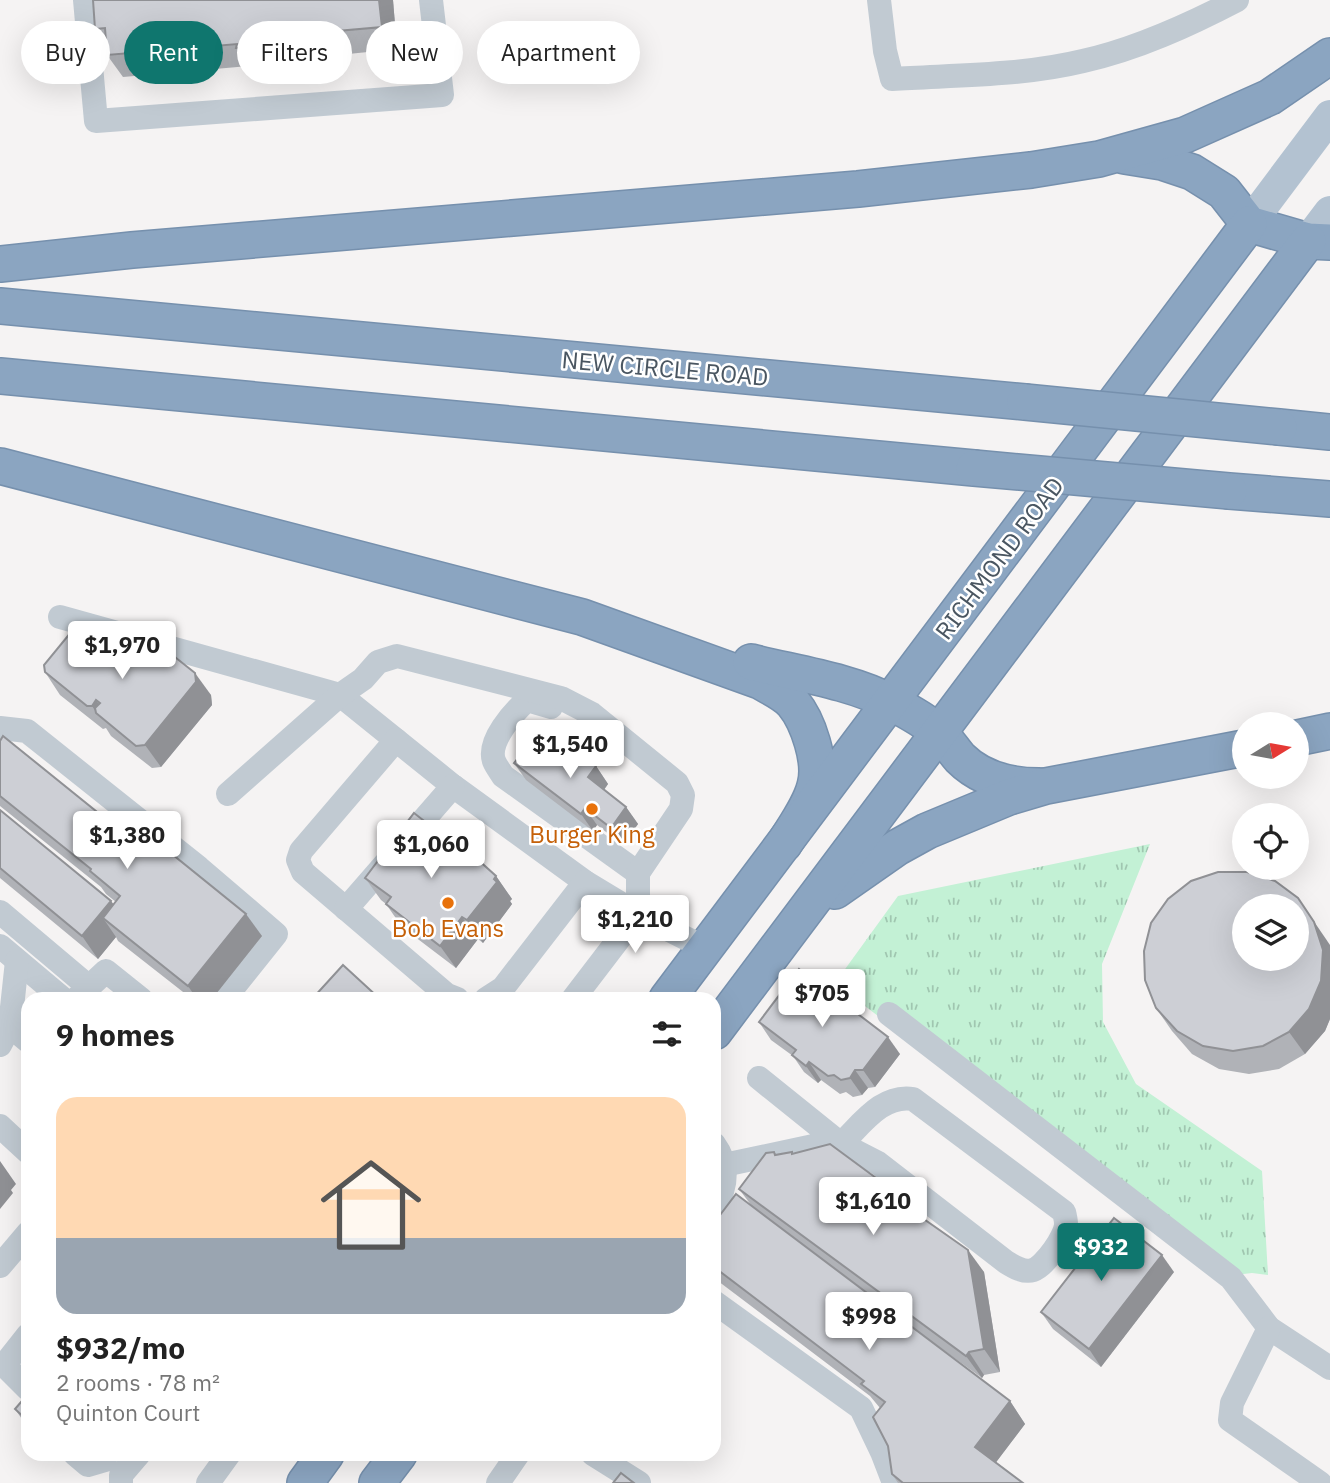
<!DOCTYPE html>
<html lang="en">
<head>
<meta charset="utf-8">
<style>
  :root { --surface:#fff; --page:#f2f2f2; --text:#222; --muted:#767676; --accent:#0f766e }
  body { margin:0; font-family:"IBM Plex Sans",sans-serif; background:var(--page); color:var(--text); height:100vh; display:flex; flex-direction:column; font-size:26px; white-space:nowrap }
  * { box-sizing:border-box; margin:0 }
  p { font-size:23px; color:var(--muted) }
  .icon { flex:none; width:38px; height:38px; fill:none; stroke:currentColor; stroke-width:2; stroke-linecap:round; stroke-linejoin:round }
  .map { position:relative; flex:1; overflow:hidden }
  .drawer { position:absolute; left:21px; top:992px; width:700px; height:469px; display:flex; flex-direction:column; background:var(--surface); border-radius:21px; box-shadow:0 7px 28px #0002 }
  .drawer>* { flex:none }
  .guide { position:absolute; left:21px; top:21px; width:700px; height:63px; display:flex; gap:14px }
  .needle { width:46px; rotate:79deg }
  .tools { position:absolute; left:1232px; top:712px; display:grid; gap:14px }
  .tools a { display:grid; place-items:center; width:77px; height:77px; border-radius:50%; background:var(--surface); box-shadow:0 7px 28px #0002; font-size:35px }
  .price { position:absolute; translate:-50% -60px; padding:0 16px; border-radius:7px; background:#fff; color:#222; font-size:23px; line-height:46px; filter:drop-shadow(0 2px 4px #0008) }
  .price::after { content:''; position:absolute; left:50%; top:42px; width:21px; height:16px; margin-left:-10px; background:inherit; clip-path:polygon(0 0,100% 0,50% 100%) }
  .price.on { background:var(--accent); color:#fff }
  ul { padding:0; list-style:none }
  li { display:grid; align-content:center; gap:14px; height:371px; padding:0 35px }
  li span { display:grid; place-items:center; height:217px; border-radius:21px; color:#555 }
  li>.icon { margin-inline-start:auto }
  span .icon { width:126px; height:126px; fill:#fffc; stroke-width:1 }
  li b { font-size:30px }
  h2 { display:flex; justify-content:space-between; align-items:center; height:84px; padding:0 35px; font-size:30px }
  .pill { padding:0 24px; border-radius:32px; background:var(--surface); box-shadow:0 7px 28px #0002; font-size:24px; line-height:63px }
  .pill.on { background:var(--accent); color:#fff }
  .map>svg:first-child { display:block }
  .grass { fill:url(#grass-tufts) }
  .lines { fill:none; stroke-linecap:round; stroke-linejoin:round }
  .highway-casing { stroke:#7690ad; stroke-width:38 }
  .minor { stroke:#c1cad2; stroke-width:24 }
  .major { stroke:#b3c2d1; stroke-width:32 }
  .highway { stroke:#8ba5c1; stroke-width:35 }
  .highway-bridge-casing { stroke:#7690ad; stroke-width:38; stroke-linecap:butt }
  .highway-bridge { stroke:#8ba5c1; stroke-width:35 }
  .wall { fill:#b0b2b7 }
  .shaded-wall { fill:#909195 }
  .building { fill:#cdcfd5; stroke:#909195; stroke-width:2; fill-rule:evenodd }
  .food-dot { fill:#e8710a; stroke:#fff; stroke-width:2.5 }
  .labels { text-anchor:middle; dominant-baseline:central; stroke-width:5; stroke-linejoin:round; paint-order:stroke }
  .street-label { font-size:24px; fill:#4a5661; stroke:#fff }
  .food-label { font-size:24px; fill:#c56008; stroke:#fff }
</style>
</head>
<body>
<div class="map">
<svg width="1330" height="1483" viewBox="0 0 1330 1483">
  <defs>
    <pattern id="grass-tufts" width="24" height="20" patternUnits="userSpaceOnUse" patternTransform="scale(1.75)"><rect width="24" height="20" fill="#c3f1d5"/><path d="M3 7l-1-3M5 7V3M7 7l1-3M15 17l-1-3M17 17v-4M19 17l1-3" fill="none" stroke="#a0c6b0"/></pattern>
  </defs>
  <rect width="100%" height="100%" fill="#f5f3f3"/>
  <polygon class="grass" points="1150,844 1102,964 1103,1022 1136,1084 1262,1171 1268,1275 1252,1273 1235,1275 1093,1181 835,983 898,896"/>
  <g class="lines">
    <g class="highway-casing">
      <g id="highway">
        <polyline points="1125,156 1162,162 1192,172 1224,192 1249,224 1308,241 1330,242"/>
        <polyline points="0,264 132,250 858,189 1031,170 1099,159 1185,135 1270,97 1330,56"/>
        <polyline points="0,306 1025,402"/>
        <polyline points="0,376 974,468"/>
        <polyline points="1279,427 1330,432"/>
        <path d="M0 466 582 617 760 681C771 688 784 693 793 703 808 721 822 762 815 786 810 806 795 826 784 844"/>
        <polyline points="1229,491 1330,499"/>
        <path d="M751 662C794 673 851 681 890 702 906 710 926 721 939 733 947 740 953 750 960 758 981 779 1011 786 1039 786"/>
        <polyline points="1297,738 1330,731"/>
        <polyline points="835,891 898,847 927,831 1009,797 1046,786 1244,748"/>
        <polyline points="667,999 1249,224"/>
        <polyline points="714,1032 1308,241"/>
        <polyline points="305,1483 326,1454"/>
        <polyline points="377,1483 399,1454"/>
      </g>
    </g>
    <g class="minor">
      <polyline points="85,0 96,121 442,95 431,0"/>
      <path d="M879 0 885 51 892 79C955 75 1021 76 1083 61 1137 49 1189 25 1237 0"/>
      <polyline points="60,617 340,695 453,786 585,882 638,914"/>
      <path d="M551 707 527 700C514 712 487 741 494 761 496 766 500 771 503 776L638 873"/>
      <polyline points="0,728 27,731 199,868 276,934 224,999"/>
      <polyline points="396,740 301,851 298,860 303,872 447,995 457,999"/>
      <polyline points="228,794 340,695 363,679 378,662 397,656 561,698 592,714 677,783 683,795 681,809 638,873 638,914"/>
      <polyline points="346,909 453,786"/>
      <polyline points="0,912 89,987"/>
      <polyline points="0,946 63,999"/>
      <polyline points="76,999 106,971 141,999"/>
      <polyline points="486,999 503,988 585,882"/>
      <polyline points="573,999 638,914 705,948"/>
      <polyline points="889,1014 1231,1278 1269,1328 1330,1368"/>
      <polyline points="10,1026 28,1041"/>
      <polyline points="0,1045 10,1026 17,961"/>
      <polyline points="0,1126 28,1152"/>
      <path d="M714 1144C730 1166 727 1187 714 1209"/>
      <path d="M724 1165 818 1145 841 1144 878 1163 1006 1262C1014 1267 1024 1273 1033 1270 1045 1266 1066 1236 1066 1224 1066 1220 1065 1216 1064 1212L913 1099C882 1094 862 1124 841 1144L759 1078"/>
      <polyline points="0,1266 28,1233"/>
      <polyline points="714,1302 861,1408 882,1452 894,1483"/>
      <polyline points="1269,1328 1232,1403 1230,1420 1320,1483"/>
      <polyline points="28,1335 9,1359 8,1369 28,1389"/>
      <polyline points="75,1454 88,1465 105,1460"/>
      <polyline points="593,1454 639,1483"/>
      <polyline points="121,1483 121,1475 139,1454"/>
      <polyline points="208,1483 229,1454"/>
      <polyline points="498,1483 518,1454"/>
    </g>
    <g class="major">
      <polyline points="1249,224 1330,116"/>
      <polyline points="1308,241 1330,212"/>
    </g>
    <use href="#highway" class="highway"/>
    <g class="highway-bridge-casing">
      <g id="highway-bridge">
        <polyline points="1025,402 1279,427"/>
        <polyline points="974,468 1229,491"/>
      </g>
    </g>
    <use href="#highway-bridge" class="highway-bridge"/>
  </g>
  <g class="wall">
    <polygon points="393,0 397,49 319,57 319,60 268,66 269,71 252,70 249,66 123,77 107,55 106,45 95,29"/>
    <polygon points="136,645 211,695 212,705 161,767 152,768 111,736 106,728 103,729 60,695 45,672"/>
    <polygon points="0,741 262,936 212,999 192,999 118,941 116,937 98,959 0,878 0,810 114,904 116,902 106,894 101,887 0,806"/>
    <polygon points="545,753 596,766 608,784 604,790 626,807 638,824 623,845 597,825 593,831 526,780 514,763"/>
    <polygon points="496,876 512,899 510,901 512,904 483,943 478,939 456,968 402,927 386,904 381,900 365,878"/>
    <polygon points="1330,945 1330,1019 1325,1031 1305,1054 1279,1069 1249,1074 1219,1069 1192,1054 1172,1031 1156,1008"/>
    <polygon points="759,1022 900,1054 875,1087 868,1088 862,1095 853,1097 846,1092 840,1094 821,1080 818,1083 804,1072 793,1056 771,1040"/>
    <polygon points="774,1152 776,1154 793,1154 914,1206 921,1217 984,1272 1000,1372 984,1375 982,1378 895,1315 1010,1401 1025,1424 996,1462 1023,1483 898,1483 892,1474 888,1446 880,1408 870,1396 714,1278 714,1223 751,1205 739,1189"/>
    <polygon points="1174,1272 1101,1367 1053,1329 1041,1312"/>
    <polygon points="28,1394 28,1428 15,1409"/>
  </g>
  <g class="shaded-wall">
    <polygon points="379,0 393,0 397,49 382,27"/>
    <polygon points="303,34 319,57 319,60 303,37"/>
    <polygon points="252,43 268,66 269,71 253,48"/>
    <polygon points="195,673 211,695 212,705 161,767 145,745"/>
    <polygon points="96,700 112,723 98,715 92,706"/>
    <polygon points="596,766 608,784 600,795 588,777"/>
    <polygon points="626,807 638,824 623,845 611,828"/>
    <polygon points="585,808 597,825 593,831 581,814"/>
    <polygon points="496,876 512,899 510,901 512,904 483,943 467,920"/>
    <polygon points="1298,898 1330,945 1330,1019 1325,1031 1305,1054 1289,1032"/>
    <polygon points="111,901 127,924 103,918 116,937 98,959 82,936"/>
    <polygon points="246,914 262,936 212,999 197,999 188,986"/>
    <polygon points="462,917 478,939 456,968 440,946"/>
    <polygon points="888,1037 900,1054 875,1087 863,1070"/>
    <polygon points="809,1062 821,1080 818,1083 806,1066"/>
    <polygon points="855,1070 868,1088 862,1095 850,1078"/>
    <polygon points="0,1161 16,1184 11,1190 13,1193 0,1209"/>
    <polygon points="914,1206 930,1229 911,1210"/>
    <polygon points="968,1250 984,1272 1000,1372 984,1349"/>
    <polygon points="1162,1255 1174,1272 1101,1367 1089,1349"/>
    <polygon points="969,1352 984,1375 982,1378 966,1356"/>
    <polygon points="1010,1401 1025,1424 991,1469 975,1447"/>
  </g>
  <g class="building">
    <polygon points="93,0 379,0 382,27 303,34 303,37 252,43 253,48 236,48 237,44 107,55 105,28 95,29"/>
    <polygon points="76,626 81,626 113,651 125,636 136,645 141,639 151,638 195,673 196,682 145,745 136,746 96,713 95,708 100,703 96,700 92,706 87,706 45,672 44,665"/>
    <polygon points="3,736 122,832 131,821 246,914 188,986 103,918 120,896 90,871 91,869 0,796 0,741"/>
    <polygon points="557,737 596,766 588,777 626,807 611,828 585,808 581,814 514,763 531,742 545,753"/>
    <polygon points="0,810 111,901 82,936 0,868"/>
    <polygon points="414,813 474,860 476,858 496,876 494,879 497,882 467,920 462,917 440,946 386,904 391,897 365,878"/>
    <path d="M1218 872H1247L1275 881 1298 898 1314 922 1323 950 1321 981 1309 1009 1289 1032 1263 1046 1233 1051 1203 1046 1177 1031 1156 1008 1145 980 1144 951 1151 923 1168 899 1191 881ZM1244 906H1297V959H1244Z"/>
    <polygon points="343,965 380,999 312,999"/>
    <polygon points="799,969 888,1037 863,1070 855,1070 850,1078 841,1080 834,1075 828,1076 809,1062 806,1066 792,1055 796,1050 759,1022"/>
    <polygon points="830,1144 914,1206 911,1210 968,1250 984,1349 969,1352 966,1356 739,1189 766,1153 774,1152 775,1155 792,1152 792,1154"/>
    <polygon points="736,1194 1010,1401 975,1447 1023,1483 903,1483 892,1474 888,1446 873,1417 885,1402 861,1384 864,1381 714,1267 714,1223"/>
    <polygon points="1114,1218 1162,1255 1089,1349 1041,1312"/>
    <polygon points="28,1394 28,1421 15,1409"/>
    <polygon points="621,1473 634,1483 613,1483"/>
  </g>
  <g class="food-dot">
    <circle cx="592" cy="809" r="7"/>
    <circle cx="448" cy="903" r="7"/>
  </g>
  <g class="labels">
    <g class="street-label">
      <text transform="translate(665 368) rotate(5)">NEW CIRCLE ROAD</text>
      <text transform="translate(999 558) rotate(-53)">RICHMOND ROAD</text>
    </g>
    <g class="food-label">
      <text x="592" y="834">Burger King</text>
      <text x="448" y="928">Bob Evans</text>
    </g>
  </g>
</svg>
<div class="tools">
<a><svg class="needle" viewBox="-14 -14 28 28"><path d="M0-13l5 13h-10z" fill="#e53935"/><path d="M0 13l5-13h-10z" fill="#767676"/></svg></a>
<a><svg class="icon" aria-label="locate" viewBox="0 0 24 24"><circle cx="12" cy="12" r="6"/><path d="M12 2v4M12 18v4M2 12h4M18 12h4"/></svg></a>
<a><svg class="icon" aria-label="layers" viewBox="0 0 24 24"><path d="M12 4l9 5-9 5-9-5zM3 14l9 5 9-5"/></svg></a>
</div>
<b class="price" style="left:122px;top:681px">$1,970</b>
<b class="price" style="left:570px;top:780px">$1,540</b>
<b class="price" style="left:127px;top:871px">$1,380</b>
<b class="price" style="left:431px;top:880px">$1,060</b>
<b class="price" style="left:635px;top:955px">$1,210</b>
<b class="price" style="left:822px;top:1029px">$705</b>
<b class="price" style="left:873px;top:1237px">$1,610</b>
<b class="price on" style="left:1101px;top:1283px">$932</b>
<b class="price" style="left:869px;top:1352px">$998</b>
<div class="guide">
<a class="pill">Buy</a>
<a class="pill on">Rent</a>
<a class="pill">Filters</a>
<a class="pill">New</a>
<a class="pill">Apartment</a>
</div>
<section class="drawer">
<h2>9 homes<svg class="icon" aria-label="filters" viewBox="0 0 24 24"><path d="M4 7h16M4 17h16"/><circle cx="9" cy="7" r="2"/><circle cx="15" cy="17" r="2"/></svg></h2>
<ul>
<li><span style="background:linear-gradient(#ffd9b3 65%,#9aa5b1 0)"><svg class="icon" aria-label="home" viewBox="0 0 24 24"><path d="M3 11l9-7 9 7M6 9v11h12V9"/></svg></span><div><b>$932/mo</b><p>2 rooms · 78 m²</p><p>Quinton Court</p></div></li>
</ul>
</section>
</div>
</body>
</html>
